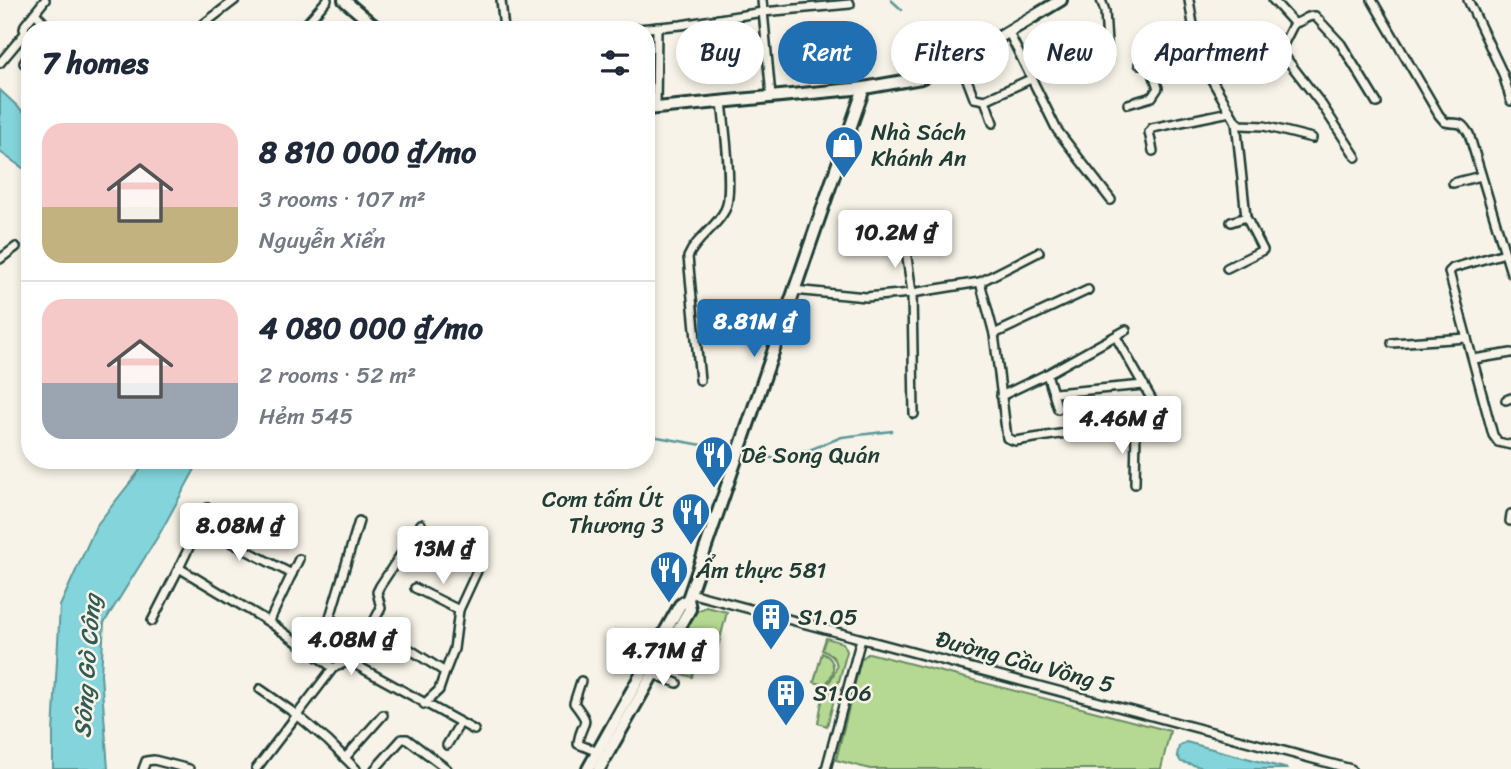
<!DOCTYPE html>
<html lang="en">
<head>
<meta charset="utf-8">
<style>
  :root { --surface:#fff; --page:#f6f6f7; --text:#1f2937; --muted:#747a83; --line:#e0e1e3; --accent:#1f6fb2 }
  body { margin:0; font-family:Sriracha,sans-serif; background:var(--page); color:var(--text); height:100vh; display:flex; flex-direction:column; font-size:26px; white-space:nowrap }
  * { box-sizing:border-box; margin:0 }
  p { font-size:23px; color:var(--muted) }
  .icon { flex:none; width:38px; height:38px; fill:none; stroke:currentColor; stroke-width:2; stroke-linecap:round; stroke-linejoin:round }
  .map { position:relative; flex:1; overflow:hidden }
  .drawer { position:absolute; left:21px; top:21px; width:634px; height:448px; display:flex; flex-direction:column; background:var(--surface); border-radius:28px; box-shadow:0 4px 10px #0003 }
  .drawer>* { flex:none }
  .guide { position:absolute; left:676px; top:21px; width:665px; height:63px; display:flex; gap:14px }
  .price { position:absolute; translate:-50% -60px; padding:0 16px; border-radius:7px; background:#fff; color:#222; font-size:23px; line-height:46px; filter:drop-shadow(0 2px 4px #0008) }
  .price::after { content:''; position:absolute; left:50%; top:42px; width:21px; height:16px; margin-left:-10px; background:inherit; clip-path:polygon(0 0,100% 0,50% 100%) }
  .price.on { background:var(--accent); color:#fff }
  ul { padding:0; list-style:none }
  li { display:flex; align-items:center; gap:21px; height:175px; padding:0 21px }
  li+li { border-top:2px solid var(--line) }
  li span { display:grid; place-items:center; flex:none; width:196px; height:140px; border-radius:21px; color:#555 }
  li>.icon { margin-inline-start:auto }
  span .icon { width:84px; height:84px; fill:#fffc; stroke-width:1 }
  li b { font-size:30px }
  h2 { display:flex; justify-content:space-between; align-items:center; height:84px; padding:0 21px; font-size:30px }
  .pill { padding:0 24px; border-radius:32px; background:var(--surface); box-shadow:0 4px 10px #0003; font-size:24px; line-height:63px }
  .pill.on { background:var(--accent); color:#fff }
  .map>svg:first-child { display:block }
  .green { fill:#b5d993; stroke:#6a8b64; stroke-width:2 }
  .water { fill:#83d4db; stroke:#5b9898; stroke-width:2 }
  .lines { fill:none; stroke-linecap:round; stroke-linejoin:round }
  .stream { stroke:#5b9898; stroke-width:2.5 }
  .street-casing { stroke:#1f3d34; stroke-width:12 }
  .secondary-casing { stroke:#1f3d34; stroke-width:16 }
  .street { stroke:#f7f3e8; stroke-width:7 }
  .secondary { stroke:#f7f3e8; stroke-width:10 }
  .labels { text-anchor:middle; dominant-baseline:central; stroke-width:5; stroke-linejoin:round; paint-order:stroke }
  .poi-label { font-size:23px; fill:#1f3d34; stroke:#f7f3e8; text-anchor:start }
  .street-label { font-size:23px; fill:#1f3d34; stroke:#f7f3e8 }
  .water-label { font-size:24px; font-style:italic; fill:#335b55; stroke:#f7f3e8 }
</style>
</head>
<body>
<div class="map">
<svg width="1511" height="769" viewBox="0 0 1511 769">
  <rect width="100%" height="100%" fill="#f7f3e8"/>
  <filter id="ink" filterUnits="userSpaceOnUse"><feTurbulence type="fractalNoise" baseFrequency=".0143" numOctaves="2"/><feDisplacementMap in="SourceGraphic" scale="14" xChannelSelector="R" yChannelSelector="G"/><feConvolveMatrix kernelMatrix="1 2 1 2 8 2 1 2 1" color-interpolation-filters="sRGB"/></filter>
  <g filter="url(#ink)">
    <g class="green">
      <polygon points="706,607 727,612 712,670 695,666 692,677 671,671 676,653 674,651 697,611"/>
      <path d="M826 638 843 643 847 651 827 726 818 723C820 712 822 698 826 688 834 673 847 661 822 650Z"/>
      <path d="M822 653C838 660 835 674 825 685L814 682Z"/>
      <polygon points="869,653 1170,731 1161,769 870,769 836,760 861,659"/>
    </g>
    <g class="water">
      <polygon points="0,90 30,118 30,173 0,152"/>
      <polygon points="148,460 200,460 160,533 104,623 101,674 108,769 53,769 53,733 60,606 96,526"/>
      <polygon points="1186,742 1288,769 1208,769 1181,762 1177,755 1179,746"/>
    </g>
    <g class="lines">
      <g class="stream">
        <polyline points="891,0 902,10"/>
        <polyline points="646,435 736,451"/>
        <polyline points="742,453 784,460 842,437 892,431"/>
      </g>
      <g class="street-casing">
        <g id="street">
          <polyline points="501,0 504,30"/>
          <polyline points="762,0 771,96"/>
          <polyline points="1101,0 1105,11 1108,59"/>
          <polyline points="1189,0 1197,49 1205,68 1236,122 1246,217 1263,250 1227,268"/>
          <path d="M1273 0 1294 23C1302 23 1306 15 1315 16L1341 44 1377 103"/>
          <path d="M1372 0 1439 115 1445 122C1459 126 1459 118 1469 134L1511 273"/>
          <polyline points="1468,0 1503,74 1511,101"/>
          <polyline points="35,13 51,30"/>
          <polyline points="1294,23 1282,47 1282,53 1322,105 1356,157"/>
          <polyline points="196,30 235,0"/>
          <polyline points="301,30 327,0"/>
          <polyline points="627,30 681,25 763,12 850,4"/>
          <polyline points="1009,33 1057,130 1111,200"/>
          <polyline points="30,41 24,29 25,25 45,0"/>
          <polyline points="960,61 974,98 985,100"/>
          <polyline points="0,63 26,32"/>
          <polyline points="24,63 30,53"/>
          <polyline points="1139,64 1174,57 1197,49"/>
          <polyline points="1128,104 1152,97 1158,88 1149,62"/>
          <polyline points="656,108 657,27"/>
          <polyline points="1236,122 1241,125 1264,126 1312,138"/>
          <polyline points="993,123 985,100 1033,78"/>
          <polyline points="1153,151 1149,132 1152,128 1230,112"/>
          <polyline points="1453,183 1481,176"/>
          <polyline points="1231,222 1246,217"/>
          <polyline points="905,243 912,293 914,414"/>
          <polyline points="1505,253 1453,268 1449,272 1493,435 1498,442 1511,445"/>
          <polyline points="0,259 16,247"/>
          <polyline points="980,282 994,334 1007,438 1015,441 1066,433 1155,427"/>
          <polyline points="793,290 866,297 912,293 980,282 1039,252"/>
          <polyline points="994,334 1088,290"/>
          <polyline points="1116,337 1152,400"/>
          <polyline points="1392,343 1467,338"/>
          <polyline points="1474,359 1511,353"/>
          <polyline points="1047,374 1058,409"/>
          <path d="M700 380 688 257C696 238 716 228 725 210 734 193 724 124 722 101"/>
          <polyline points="1055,393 1144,385"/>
          <polyline points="1001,396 1047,374 1126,330"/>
          <polyline points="1506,400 1511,398"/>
          <polyline points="1135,484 1136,429"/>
          <polyline points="1510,521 1511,514"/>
          <polyline points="199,526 292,574"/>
          <polyline points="179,568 208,508"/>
          <polyline points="415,588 459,610"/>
          <polyline points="690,593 1351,769"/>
          <polyline points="152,621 179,568 269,622 318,657"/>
          <polyline points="269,622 299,559"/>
          <polyline points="372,625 381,608 377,592 380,586 421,524"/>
          <polyline points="349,661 372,625 445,672 454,649 459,610 477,571"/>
          <polyline points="333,668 318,657 359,521"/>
          <polyline points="653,674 677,683"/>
          <path d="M581 681 574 703C594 729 581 717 578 744L598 752"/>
          <polyline points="260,689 297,715 333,668 349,661 474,730"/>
          <polyline points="424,704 439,690 445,672"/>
          <polyline points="447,745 460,723"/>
          <polyline points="345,758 383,715"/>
          <polyline points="143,769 146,761 154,760 189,769"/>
          <polyline points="256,769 297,715 328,741 356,769"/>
          <polyline points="375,769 402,739 407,739 447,769"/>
          <polyline points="826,769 861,639"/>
        </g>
      </g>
      <g class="secondary-casing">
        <g id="secondary">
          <polyline points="344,0 379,30"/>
          <polyline points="646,109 864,88 921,78 960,61 1061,0"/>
          <polyline points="588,769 680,605 688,599"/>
          <polyline points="599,769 690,609 688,599 864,88"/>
        </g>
      </g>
      <use href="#street" class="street"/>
      <use href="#secondary" class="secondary"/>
    </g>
  </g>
  <defs>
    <g id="shop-pin" transform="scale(2.0125)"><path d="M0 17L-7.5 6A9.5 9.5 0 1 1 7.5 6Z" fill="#1f6fb2" stroke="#f7f3e8"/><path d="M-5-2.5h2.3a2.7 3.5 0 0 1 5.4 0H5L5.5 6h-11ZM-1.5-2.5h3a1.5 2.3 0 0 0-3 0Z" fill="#fff"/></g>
    <g id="restaurant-pin" transform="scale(2.0125)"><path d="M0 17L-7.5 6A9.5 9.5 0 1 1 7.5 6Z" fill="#1f6fb2" stroke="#f7f3e8"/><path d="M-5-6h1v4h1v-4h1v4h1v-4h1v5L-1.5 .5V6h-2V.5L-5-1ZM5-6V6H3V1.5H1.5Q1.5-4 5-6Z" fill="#fff"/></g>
    <g id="building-pin" transform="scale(2.0125)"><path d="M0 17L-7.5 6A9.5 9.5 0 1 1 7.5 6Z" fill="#1f6fb2" stroke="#f7f3e8"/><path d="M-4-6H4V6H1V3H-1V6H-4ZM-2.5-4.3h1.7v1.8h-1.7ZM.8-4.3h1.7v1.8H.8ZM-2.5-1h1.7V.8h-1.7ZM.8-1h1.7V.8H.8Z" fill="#fff"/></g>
  </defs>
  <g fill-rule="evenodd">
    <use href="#shop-pin" x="844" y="145"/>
    <use href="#restaurant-pin" x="714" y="455"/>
    <use href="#restaurant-pin" x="691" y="512"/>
    <use href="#restaurant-pin" x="669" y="570"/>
    <use href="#building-pin" x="771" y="617"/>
    <use href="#building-pin" x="786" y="693"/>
  </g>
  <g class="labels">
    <g class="poi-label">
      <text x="871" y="132">Nhà Sách<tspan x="871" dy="26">Khánh An</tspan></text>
      <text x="741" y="455">Dê Song Quán</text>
      <text x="664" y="499" text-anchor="end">Cơm tấm Út<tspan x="664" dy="26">Thương 3</tspan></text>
      <text x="696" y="570">Ẩm thực 581</text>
      <text x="798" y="617">S1.05</text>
      <text x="813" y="693">S1.06</text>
    </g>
    <g class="street-label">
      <text transform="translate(1025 662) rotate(15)">Đường Cầu Vồng 5</text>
    </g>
    <g class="water-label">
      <text transform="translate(87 666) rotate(-86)">Sông Gò Công</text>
    </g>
  </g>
</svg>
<b class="price" style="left:895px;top:270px">10.2M ₫</b>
<b class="price on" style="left:754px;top:359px">8.81M ₫</b>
<b class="price" style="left:1122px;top:456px">4.46M ₫</b>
<b class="price" style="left:239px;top:563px">8.08M ₫</b>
<b class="price" style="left:443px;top:586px">13M ₫</b>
<b class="price" style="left:351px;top:677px">4.08M ₫</b>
<b class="price" style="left:663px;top:688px">4.71M ₫</b>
<div class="guide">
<a class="pill">Buy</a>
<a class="pill on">Rent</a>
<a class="pill">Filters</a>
<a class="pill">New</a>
<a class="pill">Apartment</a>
</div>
<section class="drawer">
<h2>7 homes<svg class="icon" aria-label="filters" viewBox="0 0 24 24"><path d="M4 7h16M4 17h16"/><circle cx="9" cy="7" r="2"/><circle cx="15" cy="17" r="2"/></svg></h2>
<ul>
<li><span style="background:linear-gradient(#f6c9c9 60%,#c2b280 0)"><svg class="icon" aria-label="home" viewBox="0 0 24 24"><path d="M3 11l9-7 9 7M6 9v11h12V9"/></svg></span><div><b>8 810 000 ₫/mo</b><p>3 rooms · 107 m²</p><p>Nguyễn Xiển</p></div></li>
<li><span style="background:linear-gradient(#f6c9c9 60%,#9aa5b1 0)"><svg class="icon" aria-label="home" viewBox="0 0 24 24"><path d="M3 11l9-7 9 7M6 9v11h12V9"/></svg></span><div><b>4 080 000 ₫/mo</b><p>2 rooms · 52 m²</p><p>Hẻm 545</p></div></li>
</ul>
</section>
</div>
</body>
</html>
